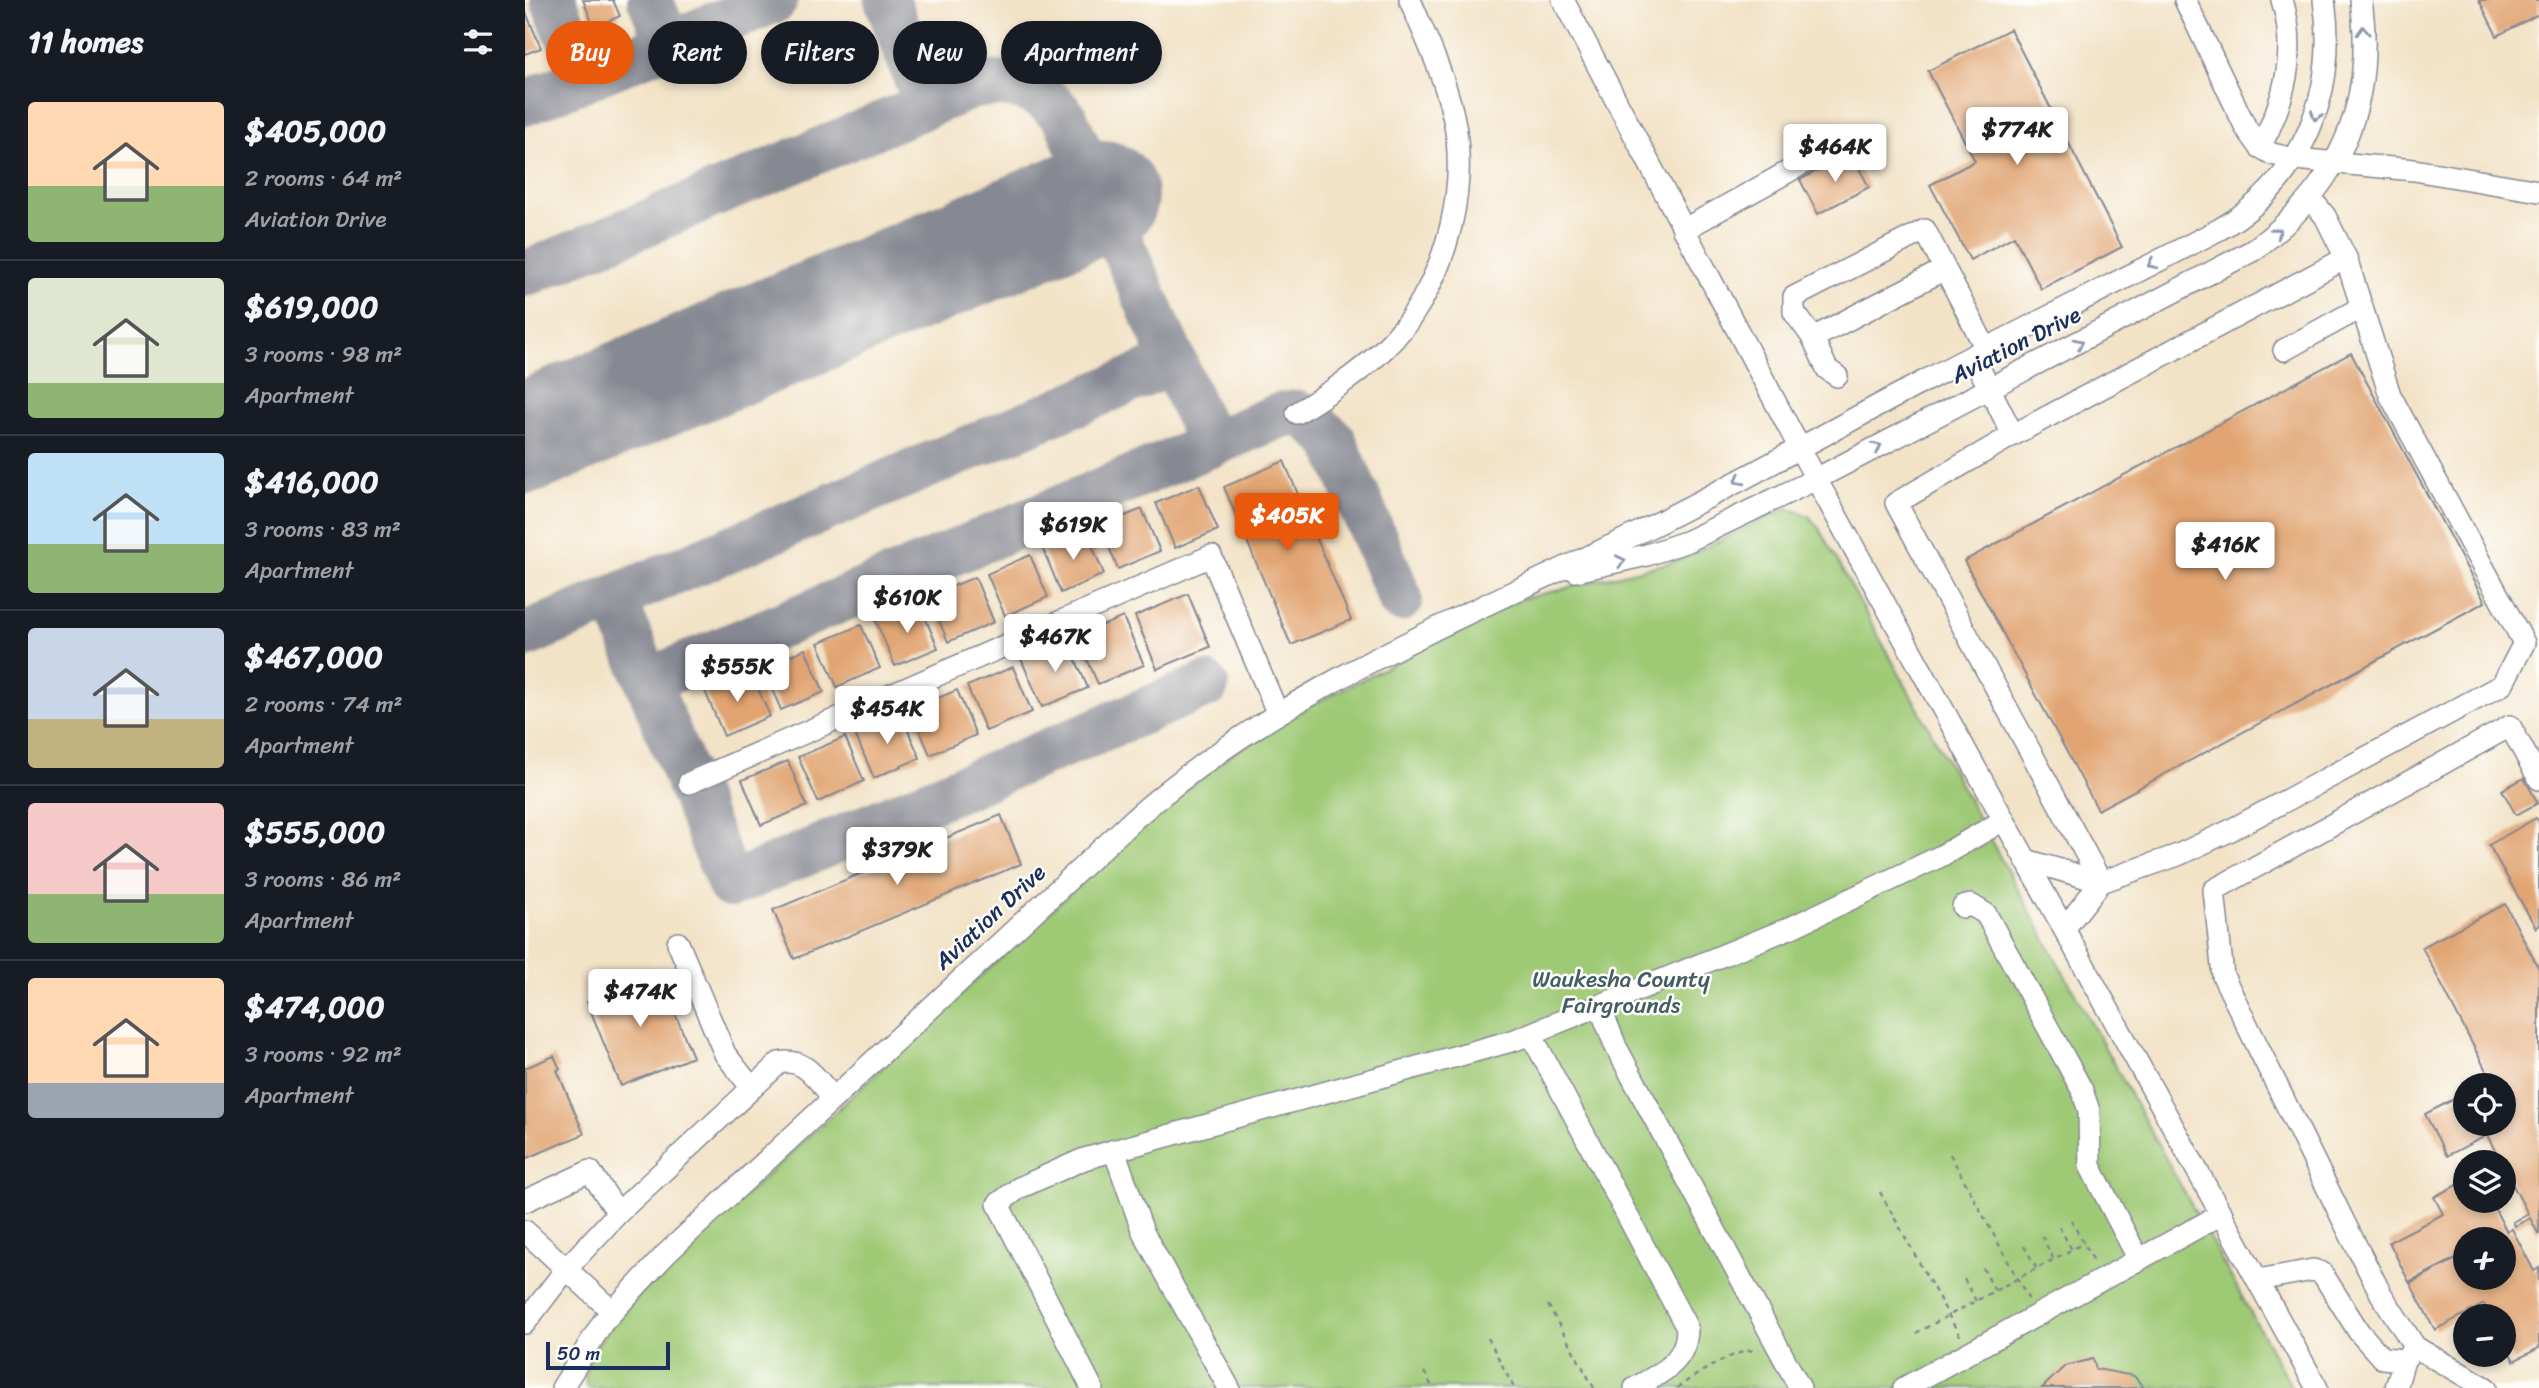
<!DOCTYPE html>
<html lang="en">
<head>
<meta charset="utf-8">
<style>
  :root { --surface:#171b24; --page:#20242c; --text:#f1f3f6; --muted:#9ea1a6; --line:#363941; --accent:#ea580c }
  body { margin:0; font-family:Sriracha,sans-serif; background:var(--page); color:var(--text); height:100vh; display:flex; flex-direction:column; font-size:26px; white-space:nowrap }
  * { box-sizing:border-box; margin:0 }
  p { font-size:23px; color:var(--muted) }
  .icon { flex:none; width:38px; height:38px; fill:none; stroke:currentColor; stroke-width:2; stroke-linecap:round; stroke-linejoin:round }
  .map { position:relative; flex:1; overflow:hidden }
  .sheet { display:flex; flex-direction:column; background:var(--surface); width:525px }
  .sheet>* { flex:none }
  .hud { position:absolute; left:21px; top:21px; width:665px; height:63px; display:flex; gap:14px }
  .controls { position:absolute; left:1928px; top:1073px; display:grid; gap:14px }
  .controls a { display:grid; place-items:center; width:63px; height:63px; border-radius:50%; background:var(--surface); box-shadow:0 4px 10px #0003; font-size:35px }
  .scale { position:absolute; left:21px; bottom:18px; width:124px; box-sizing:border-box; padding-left:7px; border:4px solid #1b2f5e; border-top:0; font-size:19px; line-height:24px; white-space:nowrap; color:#1b2f5e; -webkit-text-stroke:5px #fdfcf7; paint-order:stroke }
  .price { position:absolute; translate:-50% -60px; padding:0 16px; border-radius:7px; background:#fff; color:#222; font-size:23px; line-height:46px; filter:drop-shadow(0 2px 4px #0008) }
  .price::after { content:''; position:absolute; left:50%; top:42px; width:21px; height:16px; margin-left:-10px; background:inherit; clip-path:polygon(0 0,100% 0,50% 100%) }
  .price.on { background:var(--accent); color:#fff }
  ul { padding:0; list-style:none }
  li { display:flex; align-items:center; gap:21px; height:175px; padding:0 28px }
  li+li { border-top:2px solid var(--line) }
  li span { display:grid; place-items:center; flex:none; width:196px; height:140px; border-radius:7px; color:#555 }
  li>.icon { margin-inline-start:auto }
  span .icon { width:84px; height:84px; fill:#fffc; stroke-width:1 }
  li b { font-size:30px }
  h2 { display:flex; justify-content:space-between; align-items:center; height:84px; padding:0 28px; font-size:30px }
  .tag { padding:0 24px; border-radius:32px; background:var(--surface); box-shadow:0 4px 10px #0003; font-size:24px; line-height:63px }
  .tag.on { background:var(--accent); color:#fff }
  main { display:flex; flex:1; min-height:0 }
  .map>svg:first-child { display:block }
  .green { fill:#9ec975; stroke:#5c7c6a; stroke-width:2 }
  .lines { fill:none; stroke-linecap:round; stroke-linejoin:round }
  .taxiway { stroke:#868892; stroke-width:46 }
  .runway { stroke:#868892; stroke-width:112 }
  .building { fill:#e1a472 }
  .minor-casing { stroke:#868892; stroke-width:24 }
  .path { stroke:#868892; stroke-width:2.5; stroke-dasharray:5 5; stroke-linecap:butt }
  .minor { stroke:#fff; stroke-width:21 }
  .oneway { stroke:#8d97ae }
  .labels { text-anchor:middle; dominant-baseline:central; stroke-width:5; stroke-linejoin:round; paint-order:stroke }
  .street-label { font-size:23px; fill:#1b2f5e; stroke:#fdfcf7 }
  .park-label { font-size:23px; fill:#425d65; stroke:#fdfcf7 }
</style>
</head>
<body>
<main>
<section class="sheet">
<h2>11 homes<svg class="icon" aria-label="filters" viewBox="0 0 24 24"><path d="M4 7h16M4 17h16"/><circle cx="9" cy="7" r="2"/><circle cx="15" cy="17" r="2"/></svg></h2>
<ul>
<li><span style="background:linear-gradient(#ffd9b3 60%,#8fb573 0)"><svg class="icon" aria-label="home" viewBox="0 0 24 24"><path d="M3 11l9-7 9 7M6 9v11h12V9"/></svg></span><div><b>$405,000</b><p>2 rooms · 64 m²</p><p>Aviation Drive</p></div></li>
<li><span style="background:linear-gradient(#dfe7d0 75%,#8fb573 0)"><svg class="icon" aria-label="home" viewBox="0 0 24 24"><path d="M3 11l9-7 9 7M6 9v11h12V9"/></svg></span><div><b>$619,000</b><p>3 rooms · 98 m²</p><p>Apartment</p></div></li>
<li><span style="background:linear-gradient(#bfe0f5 65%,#8fb573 0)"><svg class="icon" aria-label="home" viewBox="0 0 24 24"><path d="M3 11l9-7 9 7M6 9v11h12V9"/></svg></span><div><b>$416,000</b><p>3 rooms · 83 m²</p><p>Apartment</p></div></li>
<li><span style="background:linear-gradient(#c9d6e8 65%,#c2b280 0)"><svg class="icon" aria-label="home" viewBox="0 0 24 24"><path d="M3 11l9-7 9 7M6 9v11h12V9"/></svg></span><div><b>$467,000</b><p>2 rooms · 74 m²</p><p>Apartment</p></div></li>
<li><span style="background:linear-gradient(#f6c9c9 65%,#8fb573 0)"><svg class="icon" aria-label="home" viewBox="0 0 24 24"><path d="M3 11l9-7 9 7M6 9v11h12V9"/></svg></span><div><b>$555,000</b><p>3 rooms · 86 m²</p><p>Apartment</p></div></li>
<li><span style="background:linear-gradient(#ffd9b3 75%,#9aa5b1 0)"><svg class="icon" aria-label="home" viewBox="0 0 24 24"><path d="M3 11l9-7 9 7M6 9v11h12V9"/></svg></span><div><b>$474,000</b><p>3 rooms · 92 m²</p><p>Apartment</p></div></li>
</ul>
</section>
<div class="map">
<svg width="2014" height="1388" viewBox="0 0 2014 1388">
  <rect width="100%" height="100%" fill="#fdfcf7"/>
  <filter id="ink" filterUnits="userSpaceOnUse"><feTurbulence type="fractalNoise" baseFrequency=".0143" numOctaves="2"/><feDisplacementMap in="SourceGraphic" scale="14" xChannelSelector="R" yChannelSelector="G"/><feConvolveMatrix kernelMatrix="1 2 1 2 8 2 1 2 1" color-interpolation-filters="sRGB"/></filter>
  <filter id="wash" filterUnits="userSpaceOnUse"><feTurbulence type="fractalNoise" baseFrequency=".00686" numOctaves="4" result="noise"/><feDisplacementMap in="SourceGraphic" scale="28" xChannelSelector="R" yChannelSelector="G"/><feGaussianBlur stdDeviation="1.57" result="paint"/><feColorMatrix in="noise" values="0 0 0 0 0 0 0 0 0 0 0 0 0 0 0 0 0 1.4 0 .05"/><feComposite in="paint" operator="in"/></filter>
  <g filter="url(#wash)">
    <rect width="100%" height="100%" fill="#f2e2c6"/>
    <path class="green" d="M1262 508 1283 515 1294 528 1767 1388H62C52 1357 92 1321 110 1298L630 814 707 754 785 706 993 600 1155 560Z"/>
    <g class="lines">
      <g class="taxiway">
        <polyline points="28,0 61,78"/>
        <polyline points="125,0 144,44"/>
        <polyline points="362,0 401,104"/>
        <polyline points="0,103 250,0"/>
        <path d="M0 274 445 87C484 78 517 88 541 120L649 362 0 635"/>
        <polyline points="649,362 685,445"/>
        <polyline points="89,598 205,885 681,685"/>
        <polyline points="123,681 756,415 772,413 786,420 809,441 875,599"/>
      </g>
      <polyline class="runway" points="0,438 577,196"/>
    </g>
    <g id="blocks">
      <g class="building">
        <polygon points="58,0 88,0 95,16 69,27"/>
        <polygon points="1954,0 2014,0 2014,14 1972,36"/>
        <polygon points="0,10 16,48 0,54"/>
        <polygon points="1485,29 1597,247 1516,289 1489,236 1445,260 1405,185 1450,161 1403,71"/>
        <polygon points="1326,153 1344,187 1293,214 1275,180"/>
        <polygon points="1826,353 1960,602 1573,810 1439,561"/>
        <polygon points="759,461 826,620 766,645 699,487"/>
        <polygon points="674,485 693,530 650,548 631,503"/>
        <polygon points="617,509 635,551 593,569 575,526"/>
        <polygon points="561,531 579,574 536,593 518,549"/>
        <polygon points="505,555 523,597 480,616 462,574"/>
        <polygon points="450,577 469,622 423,642 404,596"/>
        <polygon points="663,594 685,647 632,669 610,616"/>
        <polygon points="394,603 413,648 370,666 351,621"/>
        <polygon points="598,617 619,665 573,684 552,636"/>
        <polygon points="336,625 355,668 312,687 293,643"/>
        <polygon points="542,640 563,688 517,707 496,659"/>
        <polygon points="280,649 299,692 256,710 238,668"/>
        <polygon points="488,667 507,712 461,731 442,686"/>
        <polygon points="226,672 245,716 199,736 180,691"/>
        <polygon points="432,690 451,735 405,755 386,709"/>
        <polygon points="376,715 395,758 349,778 330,734"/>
        <polygon points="320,737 339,781 293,802 273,757"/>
        <polygon points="263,761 282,806 236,825 217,780"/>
        <polygon points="1999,778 2013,803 1991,815 1977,790"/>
        <polygon points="476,815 496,864 269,959 248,910"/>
        <polygon points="2011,818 2014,822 2014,926 2011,928 1964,845"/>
        <polygon points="1980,904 2014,969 2014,1235 2005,1218 1990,1226 1988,1222 2003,1214 1962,1135 1922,1156 1900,1114 1941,1093 1941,1124 1979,1124 1979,1085 1957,1085 1966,1080 1897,947"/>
        <polygon points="133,972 168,1057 96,1086 62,1002"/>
        <polygon points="29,1056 35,1069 32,1070 59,1134 0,1159 0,1068"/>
        <polygon points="1941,1180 1941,1200 1965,1200 1982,1232 1987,1229 2009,1271 2014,1268 2014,1348 1989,1361 1979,1342 1979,1316 1966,1316 1959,1304 1910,1330 1885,1283 1941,1254 1941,1278 1979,1278 1979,1239 1941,1239 1941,1253 1884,1282 1864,1242 1918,1214 1909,1197"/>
        <polygon points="1568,1359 1571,1369 1609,1376 1619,1388 1517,1388 1540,1366"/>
      </g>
    </g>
  </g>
  <g filter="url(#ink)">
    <use href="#blocks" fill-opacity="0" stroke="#868892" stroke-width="2"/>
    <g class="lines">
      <g class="minor-casing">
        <g id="minor">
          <polyline points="1038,0 1291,479 1792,1388"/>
          <polyline points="1660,0 1721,128 1735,147 1747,154 1770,159 1889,170 2014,191"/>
          <path d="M1735 147C1760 101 1773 52 1757 0"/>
          <polyline points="1786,199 1800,216 1821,258"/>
          <polyline points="1158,230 1311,145"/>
          <polygon points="1821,258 1865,395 1999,643 1977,685 1702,832 1653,855 1576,882 1371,503 1488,435"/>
          <polyline points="1288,338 1418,270"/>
          <polyline points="1759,350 1837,307"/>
          <polyline points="1448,356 1488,435"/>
          <polyline points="1312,376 1302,369 1288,338 1269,312 1269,297 1400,230 1461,349"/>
          <path d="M772 413C802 394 832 375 858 350 917 295 946 193 928 115 919 75 901 38 885 0"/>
          <path d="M1051 571 1122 555 1163 541 1291 479 1727 251C1813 188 1851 108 1836 0"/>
          <polyline points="164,783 686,556 752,712"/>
          <polyline points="1501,860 1576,882 1539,929"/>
          <polyline points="1438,907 1446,905 1461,914 1557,1090 1564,1111 1565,1166 1614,1260"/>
          <polyline points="153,943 200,1054 226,1087"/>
          <polyline points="1075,1007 1091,1047 1275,1388"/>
          <path d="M1006 1034 1162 1328C1162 1362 1136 1373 1110 1388"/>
          <polyline points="589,1150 618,1232 704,1388"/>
          <polyline points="0,1201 65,1171 93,1213 42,1268 0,1323"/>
          <path d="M93 1213 254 1063C281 1057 292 1081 309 1098"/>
          <polyline points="0,1231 87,1311"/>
          <polyline points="1733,1280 1788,1270 1797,1273 1834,1332 1857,1358 1879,1360"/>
          <polyline points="1890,1347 1856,1294 1824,1232 1698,976 1689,890 1985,726 2014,779"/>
          <path d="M37 1388 78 1322 141 1254 609 819C759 686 944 616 1121 529 1214 483 1304 431 1396 383 1495 330 1596 281 1695 229 1778 181 1813 93 1799 0"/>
          <polyline points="567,1388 473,1204 494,1188 559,1159 990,1040 1267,927 1416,856 1479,820"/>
          <polyline points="1379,1388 1697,1214"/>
          <polyline points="1871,1388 1879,1360 1890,1347 1961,1388"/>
        </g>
      </g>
      <g class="path">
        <polyline points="1425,1154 1504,1300"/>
        <polyline points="1355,1192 1435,1336"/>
        <polyline points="1546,1220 1570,1263"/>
        <polyline points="1534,1227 1547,1250"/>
        <polyline points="1517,1236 1529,1260"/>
        <polyline points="1499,1246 1512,1269"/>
        <polyline points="1458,1268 1470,1291"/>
        <polyline points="1439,1279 1451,1301"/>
        <polyline points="1023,1305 1069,1388"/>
        <polyline points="1391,1333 1559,1243"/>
        <polyline points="963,1338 989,1388"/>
        <polyline points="899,1372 908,1388"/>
        <path d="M1152 1388C1167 1377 1216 1345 1233 1351"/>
      </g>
      <use href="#minor" class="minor"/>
    </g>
    <defs><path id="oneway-chevron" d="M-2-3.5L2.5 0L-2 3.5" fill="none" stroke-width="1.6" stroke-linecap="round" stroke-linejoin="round" transform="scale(1.75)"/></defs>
    <g class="oneway">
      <use href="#oneway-chevron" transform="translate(1838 31) rotate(-93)"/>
      <use href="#oneway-chevron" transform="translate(1791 116) rotate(110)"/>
      <use href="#oneway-chevron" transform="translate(1752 232) rotate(-39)"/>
      <use href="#oneway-chevron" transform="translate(1627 264) rotate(153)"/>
      <use href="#oneway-chevron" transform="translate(1554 343) rotate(-27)"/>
      <use href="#oneway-chevron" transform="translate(1352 447) rotate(-27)"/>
      <use href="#oneway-chevron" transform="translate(1214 480) rotate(152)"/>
      <use href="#oneway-chevron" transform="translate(1096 561) rotate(-12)"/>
    </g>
  </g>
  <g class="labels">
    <g class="street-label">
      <text transform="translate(1491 345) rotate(-27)">Aviation Drive</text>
      <text transform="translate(465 917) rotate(-43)">Aviation Drive</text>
    </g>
    <g class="park-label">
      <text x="1096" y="979">Waukesha County<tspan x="1096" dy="26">Fairgrounds</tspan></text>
    </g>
  </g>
</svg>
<div class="controls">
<a><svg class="icon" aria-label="locate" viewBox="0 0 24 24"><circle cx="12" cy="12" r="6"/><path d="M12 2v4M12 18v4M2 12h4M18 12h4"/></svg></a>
<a><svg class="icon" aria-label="layers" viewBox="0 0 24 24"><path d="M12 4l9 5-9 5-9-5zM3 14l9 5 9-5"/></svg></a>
<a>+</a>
<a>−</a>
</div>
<div class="scale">50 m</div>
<b class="price" style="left:1492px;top:167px">$774K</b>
<b class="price" style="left:1310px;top:184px">$464K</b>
<b class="price on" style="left:762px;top:553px">$405K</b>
<b class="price" style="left:548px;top:562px">$619K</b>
<b class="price" style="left:1700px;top:582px">$416K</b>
<b class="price" style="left:382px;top:635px">$610K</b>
<b class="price" style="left:530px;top:674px">$467K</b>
<b class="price" style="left:212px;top:704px">$555K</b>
<b class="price" style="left:362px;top:746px">$454K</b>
<b class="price" style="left:372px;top:887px">$379K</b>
<b class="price" style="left:115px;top:1029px">$474K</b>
<div class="hud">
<a class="tag on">Buy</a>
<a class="tag">Rent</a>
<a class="tag">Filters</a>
<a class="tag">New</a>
<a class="tag">Apartment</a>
</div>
</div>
</main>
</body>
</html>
